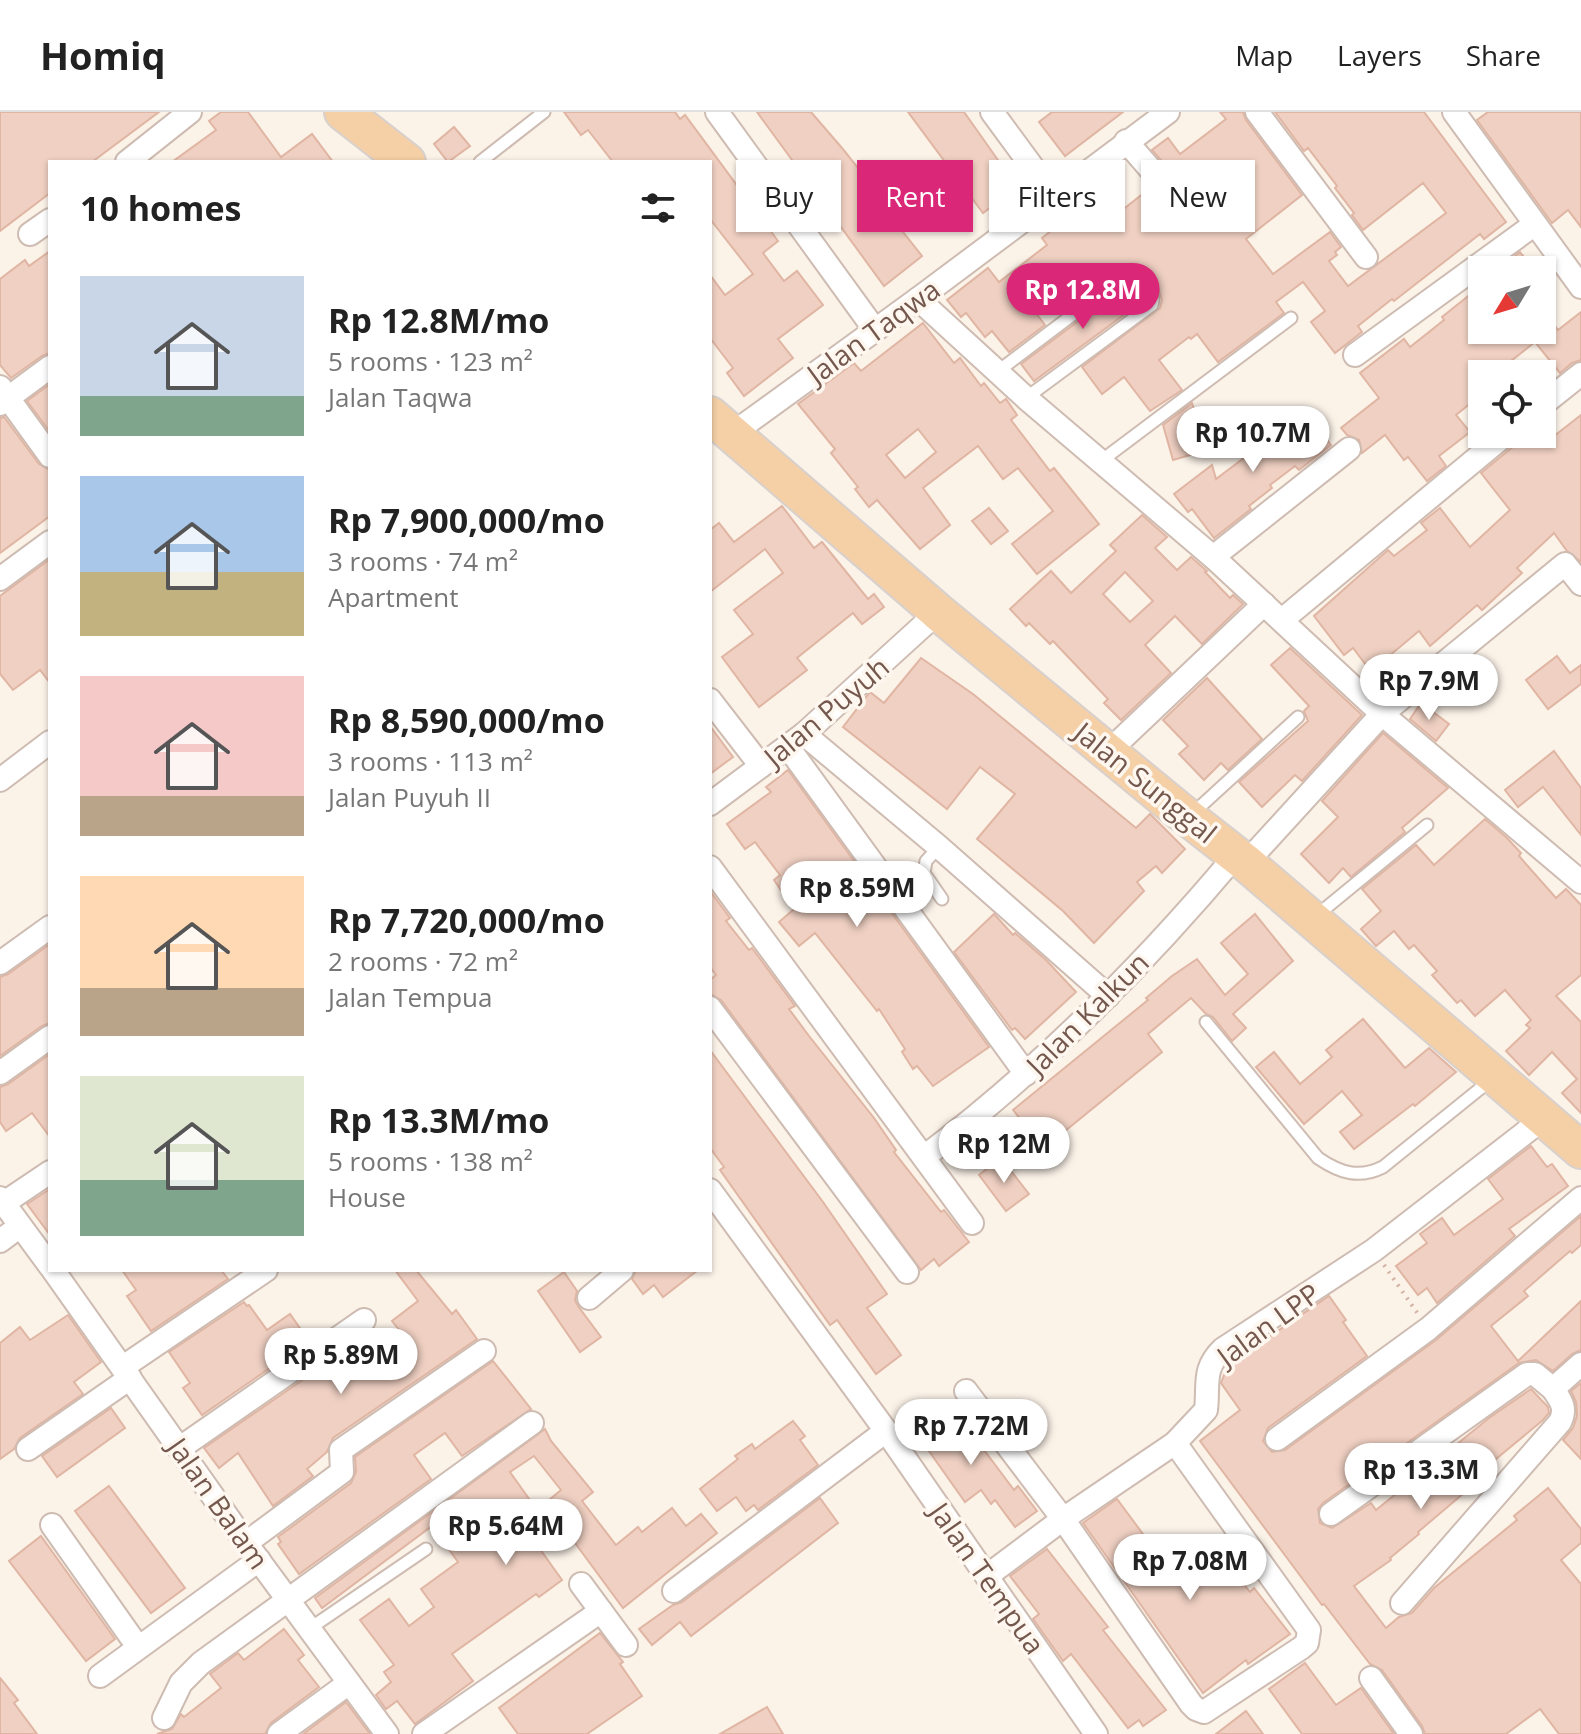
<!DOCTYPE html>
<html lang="en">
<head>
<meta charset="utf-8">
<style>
  :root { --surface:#fff; --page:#f6f6f6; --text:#222; --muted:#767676; --line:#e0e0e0; --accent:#db2777 }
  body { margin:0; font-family:"Open Sans",sans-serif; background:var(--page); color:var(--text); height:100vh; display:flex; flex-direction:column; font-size:30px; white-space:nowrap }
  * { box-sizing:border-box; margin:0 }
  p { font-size:26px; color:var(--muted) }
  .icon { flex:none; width:44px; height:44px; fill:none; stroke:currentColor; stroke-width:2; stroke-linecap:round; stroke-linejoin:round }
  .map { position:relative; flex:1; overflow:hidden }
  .drawer { position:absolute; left:48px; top:48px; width:664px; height:1112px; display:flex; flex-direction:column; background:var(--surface); border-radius:0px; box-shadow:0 2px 6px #0004 }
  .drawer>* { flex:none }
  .top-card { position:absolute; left:736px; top:48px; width:724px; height:72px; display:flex; gap:16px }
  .needle { width:52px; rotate:232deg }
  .controls { position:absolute; left:1468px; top:144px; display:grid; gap:16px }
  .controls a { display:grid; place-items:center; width:88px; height:88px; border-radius:0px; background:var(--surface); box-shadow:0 2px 6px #0004; font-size:40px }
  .price { position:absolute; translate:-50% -68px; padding:0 18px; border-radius:28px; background:#fff; color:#222; font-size:26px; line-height:52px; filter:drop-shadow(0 2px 4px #0008) }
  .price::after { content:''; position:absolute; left:50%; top:48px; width:24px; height:18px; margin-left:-12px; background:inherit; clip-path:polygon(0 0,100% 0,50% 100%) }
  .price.active { background:var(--accent); color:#fff }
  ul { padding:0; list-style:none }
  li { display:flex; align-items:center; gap:24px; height:200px; padding:0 32px }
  li span { display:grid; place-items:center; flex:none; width:224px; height:160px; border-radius:0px; color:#555 }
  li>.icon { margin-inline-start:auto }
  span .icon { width:96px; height:96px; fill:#fffc; stroke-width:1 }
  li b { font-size:34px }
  h2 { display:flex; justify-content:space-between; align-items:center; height:96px; padding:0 32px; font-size:34px }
  .pill { padding:0 28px; border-radius:0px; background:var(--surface); box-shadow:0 2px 6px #0004; font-size:28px; line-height:72px }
  .pill.active { background:var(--accent); color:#fff }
  header { display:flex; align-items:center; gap:48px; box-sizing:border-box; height:112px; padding:0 40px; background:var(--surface); border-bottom:2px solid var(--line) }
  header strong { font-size:38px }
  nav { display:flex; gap:44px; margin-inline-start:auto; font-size:28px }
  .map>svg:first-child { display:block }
  .building { fill:#efd0c2; stroke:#e0b5a3; stroke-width:2; fill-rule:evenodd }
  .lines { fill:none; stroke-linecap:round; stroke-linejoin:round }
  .service-casing { stroke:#cebcb2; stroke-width:15 }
  .minor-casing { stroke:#cebcb2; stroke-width:26 }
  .primary-casing { stroke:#d8d0cd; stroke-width:40 }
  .path { stroke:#d4b3a5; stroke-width:4; stroke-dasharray:2 6; stroke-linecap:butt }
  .service { stroke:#fff; stroke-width:11 }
  .minor { stroke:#fff; stroke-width:22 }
  .primary { stroke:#f5d0a6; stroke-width:36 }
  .labels { text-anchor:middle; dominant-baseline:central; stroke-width:7; stroke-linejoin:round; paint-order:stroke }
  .street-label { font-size:28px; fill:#74584e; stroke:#fef7ef }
</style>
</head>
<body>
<header>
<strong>Homiq</strong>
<nav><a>Map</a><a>Layers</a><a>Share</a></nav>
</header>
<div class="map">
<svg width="1581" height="1622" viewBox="0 0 1581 1622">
  <rect width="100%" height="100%" fill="#fbf2e8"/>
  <g class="building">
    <polygon points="0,0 159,0 92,50 50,50 50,81 0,119"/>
    <polygon points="221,0 248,0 281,45 312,22 333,50 172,50 216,18 209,9"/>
    <polygon points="564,0 675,0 680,7 685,3 778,129 763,141 784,169 797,159 823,193 778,227 793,246 744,284 727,261 733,256 710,226 710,163 725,183 753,162 710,107 710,50 613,50 588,18 581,23"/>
    <polygon points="757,0 811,0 842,36 865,65 862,68 922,144 884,174"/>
    <polygon points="908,0 964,0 1017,75 983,101"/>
    <polygon points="1052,0 1123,0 1065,44 1039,10"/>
    <polygon points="1220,0 1243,0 1246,8 1302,83 1246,127 1273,162 1330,120 1341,135 1335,140 1337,143 1329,149 1348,174 1446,101 1423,71 1363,118 1352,103 1354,101 1335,76 1337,74 1308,36 1304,39 1275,0 1424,0 1506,110 1484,127 1480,122 1394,189 1392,187 1358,214 1362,220 1335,241 1311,210 1325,199 1303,170 1276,190 1284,201 1218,250 1197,222 1191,227 1189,225 1159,248 1182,278 1150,299 1124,265 1102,282 1082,255 1160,196 1162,188 1158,176 1138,153 1124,153 1073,192 1054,166 1026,188 1045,213 1009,240 992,219 985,225 966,201 961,205 947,188 988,156 999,170 1047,133 1042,126 1081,95 1094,113 1118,95 1121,99 1149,77 1175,107 1187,111 1194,108 1198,101 1196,88 1152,38 1168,26 1180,42 1226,7"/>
    <polygon points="1488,0 1581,0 1581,115 1568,98 1552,111 1477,8"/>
    <polygon points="454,15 470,34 448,50 434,32"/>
    <polygon points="50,139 50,241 42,244 11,266 0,253 0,167 25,148 29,154"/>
    <polygon points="1520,140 1534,158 1496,158 1515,144"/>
    <polygon points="1132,169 1144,188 1034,269 1021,252"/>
    <polygon points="1482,173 1482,218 1542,218 1542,197 1558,218 1581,200 1581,248 1572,251 1560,261 1535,230 1511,249 1520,262 1482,262 1482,282 1456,303 1470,320 1439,344 1446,354 1427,369 1408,345 1404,348 1385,323 1362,341 1359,328 1347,323 1341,316 1379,286 1360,261 1404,227 1410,235 1444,208 1442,205"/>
    <path d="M923 211 954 251 960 246 981 274 984 271 1000 291 1006 287 1017 303 1011 308 1050 359 1054 356 1099 412 1037 462 1012 432 1053 399 1018 356 1003 367 978 334 923 376 950 413 920 437 877 388 869 395 855 377 858 375 831 341 835 337 798 292 854 251 861 259ZM918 317 936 340 905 366 886 343Z"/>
    <polygon points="50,272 50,320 27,289"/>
    <polygon points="1192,291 1207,338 1173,348 1163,313"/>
    <polygon points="1302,295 1331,333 1299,358 1295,354 1270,373 1272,376 1249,394 1251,397 1214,426 1192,397 1188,400 1174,382 1212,353 1216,367 1273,324 1270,320"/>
    <polygon points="1581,303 1581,450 1567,439 1554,421 1517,456 1522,461 1482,498 1477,493 1430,534 1419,519 1389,544 1406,563 1383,583 1365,567 1372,561 1353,536 1344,543 1314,504 1388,438 1394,444 1427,418 1421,411 1440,396 1470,435 1510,398 1481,361 1515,333 1522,322 1544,322 1549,328"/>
    <polygon points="4,305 39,352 50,358 50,404 0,441 0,306"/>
    <polygon points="782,394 814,436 822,430 868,487 874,482 884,495 862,512 853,501 797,546 807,558 759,595 722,545 753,522 734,498 783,461 765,437 710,480 710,418 719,411 734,430"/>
    <polygon points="989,396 1008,419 991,432 972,409"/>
    <path d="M1142 403 1167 425 1155 436 1177 458 1191 445 1207 459 1205 460 1230 486 1233 483 1243 492 1202 532 1175 504 1145 533 1171 561 1121 608 1104 591 1108 587 1053 529 1050 532 1029 511 1026 514 1010 497 1051 459 1071 481 1116 439 1110 433ZM1125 460 1153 489 1130 510 1103 482Z"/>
    <polygon points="50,447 50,571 40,558 13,578 0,562 0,484"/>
    <polygon points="1290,536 1362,603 1302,669 1295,663 1262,695 1239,670 1308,609 1304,599 1309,594 1271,553"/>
    <polygon points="1557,544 1570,561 1581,553 1581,572 1548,597 1526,568"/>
    <polygon points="921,546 973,582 1136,716 1150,702 1185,737 1162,761 1156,754 1137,770 1144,779 1094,831 1063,799 977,727 1015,682 980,655 947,697 843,615 870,580 884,591"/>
    <polygon points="1207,566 1262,627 1228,658 1221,651 1204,668 1179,642 1188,634 1163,608"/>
    <polygon points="1421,591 1449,612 1436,629 1410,607"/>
    <polygon points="710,614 733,645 710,662"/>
    <polygon points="1383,621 1448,676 1402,716 1405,720 1351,765 1343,756 1329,771 1301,742 1338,705 1322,689"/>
    <polygon points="1554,639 1581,676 1581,723 1543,675 1518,695 1505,678"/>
    <polygon points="788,658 989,935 933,974 917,954 913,957 902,940 905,937 879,897 877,899 815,821 799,834 779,810 794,797 774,768 780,763 755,730 745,737 727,712 771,680 766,675"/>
    <polygon points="1485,707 1507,726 1521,741 1519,744 1556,786 1566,777 1581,793 1581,863 1556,884 1581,910 1581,1001 1562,981 1577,967 1552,940 1529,963 1506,939 1530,916 1526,913 1531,908 1505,878 1475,904 1461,888 1457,891 1432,863 1437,859 1414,833 1409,837 1394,819 1376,834 1361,817 1381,799 1362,777 1416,733 1434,753"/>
    <polygon points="710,779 730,806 726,809 749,838 752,836 795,894 789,897 809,924 874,1006 896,1038 894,1040 941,1100 944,1098 969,1130 939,1154 934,1147 921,1158 721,888 710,882 710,868 716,863 710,855"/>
    <polygon points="994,802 1013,823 1015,821 1046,848 1076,880 1025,927 1015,916 1012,918 954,840"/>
    <polygon points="1255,802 1293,849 1233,902 1246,916 1232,929 1213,905 1206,902 1191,886 1148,922 1162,940 1044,1036 1013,998 1148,888 1146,886 1172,864 1197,847 1225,883 1248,862 1221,831"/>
    <polygon points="50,832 50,911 42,914 0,944 0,865 8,862"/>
    <polygon points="1363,907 1405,956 1429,936 1456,960 1415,994 1413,992 1354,1037 1340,1020 1362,1003 1342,979 1304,1012 1256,955 1274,940 1300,972 1332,945 1326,938"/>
    <polygon points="710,938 823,1090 887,1182 867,1196 901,1243 876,1262 837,1208 830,1213 720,1058 724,1055 710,1036"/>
    <polygon points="50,942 50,1025 32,1001 6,1019 0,1010 0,975 8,972"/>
    <polygon points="1531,1034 1547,1055 1552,1052 1568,1074 1509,1117 1515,1124 1437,1191 1427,1176 1418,1183 1396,1154 1427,1131 1420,1122 1442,1106 1454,1123 1503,1087 1488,1067"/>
    <polygon points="1001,1046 1029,1082 1006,1099 979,1063"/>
    <polygon points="50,1077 50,1123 27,1092"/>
    <polygon points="1581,1104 1581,1133 1572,1141 1570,1139 1524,1179 1528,1184 1491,1214 1518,1249 1581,1189 1581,1238 1572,1242 1553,1259 1536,1248 1519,1251 1323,1391 1318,1397 1320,1411 1332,1416 1371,1391 1376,1398 1489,1306 1531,1277 1548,1295 1549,1301 1543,1308 1473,1366 1477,1370 1418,1420 1419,1422 1390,1446 1391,1448 1354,1474 1386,1516 1399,1505 1412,1501 1434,1476 1517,1408 1514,1404 1548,1376 1581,1417 1581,1431 1561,1448 1581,1472 1581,1622 1559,1622 1540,1597 1506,1622 1425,1622 1422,1614 1382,1558 1370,1552 1324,1492 1322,1493 1200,1329 1240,1298 1221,1271 1228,1253 1329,1184 1346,1208 1343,1210 1367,1244 1268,1316 1263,1329 1272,1340 1285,1338 1436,1228"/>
    <polygon points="122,1158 221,1158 228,1167 151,1219 127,1184 136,1178"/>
    <polygon points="395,1158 416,1158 452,1202 456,1198 477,1227 333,1326 327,1340 307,1357 313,1364 273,1394 238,1341 219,1356 204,1336 366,1224 386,1251 411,1233 392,1209 418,1189"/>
    <polygon points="636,1158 698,1158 663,1185 654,1173 643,1182 632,1167"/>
    <polygon points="564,1160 577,1179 575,1188 578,1194 601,1225 580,1240 538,1179"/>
    <polygon points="244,1190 247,1194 249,1193 267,1218 290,1202 309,1229 202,1303 183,1276 190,1271 169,1240"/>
    <polygon points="68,1203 101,1250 74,1270 83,1282 20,1326 14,1337 0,1347 0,1231 20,1215 30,1228"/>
    <polygon points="493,1249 531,1297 462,1344 445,1321 414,1343 431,1367 299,1462 278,1432 281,1430 278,1425 351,1371 356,1360 355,1345"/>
    <polygon points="1581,1271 1581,1347 1563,1328 1573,1316 1577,1304 1576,1290 1571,1279"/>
    <polygon points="940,1294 973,1340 981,1334 1014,1378 1018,1374 1037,1399 1015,1415 995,1388 991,1392 981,1378 965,1390 912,1315"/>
    <polygon points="111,1296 125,1316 57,1365 42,1344"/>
    <polygon points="793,1309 805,1324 800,1328 818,1353 758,1398 754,1393 746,1399 736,1385 717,1399 700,1377 738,1347 735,1344 752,1332 755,1337"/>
    <path d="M545 1317 551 1329 593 1380 582 1389 616 1433 638 1415 642 1420 672 1396 686 1414 701 1402 717 1421 623 1496 561 1412 535 1430 562 1468 539 1485 536 1482 452 1542 473 1569 415 1612 397 1589 386 1597 376 1583 391 1570 384 1560 394 1553 360 1508 389 1487 409 1514 434 1495 421 1477 458 1450 432 1414 322 1496 315 1486ZM534 1344 561 1378 537 1398 510 1360Z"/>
    <polygon points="109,1374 185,1476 151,1501 75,1399"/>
    <polygon points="820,1386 838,1411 691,1524 680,1510 652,1533 639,1517 673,1493 682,1490"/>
    <polygon points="1117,1387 1180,1472 1219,1441 1250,1480 1254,1476 1290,1522 1248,1552 1246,1548 1203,1581 1083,1411"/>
    <polygon points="41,1424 115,1527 86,1549 9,1449"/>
    <polygon points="1047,1437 1108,1515 1103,1518 1166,1598 1143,1614 1139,1608 1128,1616 1071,1542 1063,1549 1033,1507 1039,1502 1010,1464"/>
    <polygon points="284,1517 304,1543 298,1548 319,1575 271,1611 265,1622 157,1622 172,1617 181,1602 184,1605 221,1576 210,1562 238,1541 244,1548"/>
    <polygon points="600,1521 623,1550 620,1552 642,1584 587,1622 518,1622 499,1596"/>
    <polygon points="1305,1551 1336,1593 1361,1576 1394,1622 1302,1622 1269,1577"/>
    <polygon points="0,1566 18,1588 14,1591 37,1622 0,1622"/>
    <polygon points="346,1590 370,1622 303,1622"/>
    <polygon points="767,1595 783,1622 720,1622"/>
    <polygon points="1246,1599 1263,1622 1216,1622"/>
  </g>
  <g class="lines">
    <g class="service-casing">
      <g id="service">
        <polyline points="480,50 544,0"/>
        <path d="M997 260 1129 160 1136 161C1143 170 1157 181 1152 193L1026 286"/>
        <polyline points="1101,349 1291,206"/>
        <polyline points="1191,703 1298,605"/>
        <polyline points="939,735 926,749 924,761 942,787"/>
        <polyline points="1316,804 1427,713"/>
        <path d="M1206 910 1318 1046C1340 1061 1359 1067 1383 1055L1492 967"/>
        <polyline points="309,1517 426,1437"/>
      </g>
    </g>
    <g class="minor-casing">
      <g id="minor">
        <polyline points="717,0 875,218"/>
        <polyline points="992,0 1053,83"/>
        <polyline points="1257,0 1366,145"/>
        <polyline points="1454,0 1581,175"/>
        <polyline points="1126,29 1185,97"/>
        <polyline points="127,50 190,0"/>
        <polyline points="30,122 50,108"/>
        <polyline points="918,187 1026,286 1213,445 1382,602 1581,770"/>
        <polyline points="1355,243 1535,112"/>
        <polyline points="0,275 50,344"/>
        <polyline points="0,292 50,255"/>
        <polyline points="1542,293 1581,262"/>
        <polyline points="732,322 918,187 1168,0"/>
        <polyline points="1213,445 1349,337"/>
        <polyline points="0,467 50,430"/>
        <polyline points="1282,508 1506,322"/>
        <polyline points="710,588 761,654"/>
        <polyline points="804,622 939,735 1108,884"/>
        <polyline points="788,635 1026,962"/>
        <polyline points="1108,640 1264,492"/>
        <polyline points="0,668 50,630"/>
        <polyline points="710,692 804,622 938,500"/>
        <polyline points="1246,751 1382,602 1565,452 1581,472"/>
        <polyline points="710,755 972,1111"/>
        <polyline points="0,851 50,815"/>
        <polyline points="710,896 907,1160"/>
        <polyline points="0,961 50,925"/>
        <path d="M924 1045C1040 957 1143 854 1236 743"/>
        <polyline points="710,1078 886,1319 1096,1622"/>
        <polyline points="0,1086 50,1154"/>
        <polyline points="4,1091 50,1060"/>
        <polyline points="0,1129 20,1114"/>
        <polyline points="53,1158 246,1431 387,1622"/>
        <polyline points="589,1186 622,1158"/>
        <polyline points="123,1255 266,1158"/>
        <polyline points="966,1279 1063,1407 1191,1592 1196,1597 1204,1600 1301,1536 1307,1531 1309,1518 1175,1331"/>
        <polyline points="1277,1327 1428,1217 1581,1086"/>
        <polyline points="180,1336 364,1208"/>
        <polyline points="28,1337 130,1266"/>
        <polyline points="1331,1402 1527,1262 1535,1262 1553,1277"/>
        <polyline points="52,1413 138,1535"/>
        <polyline points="246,1431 342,1360 341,1338 484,1239"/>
        <path d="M987 1464 1063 1407 1175 1331 1206 1298C1209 1272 1202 1257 1223 1237L1374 1138 1544 1006"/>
        <polyline points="581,1472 626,1533"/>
        <polyline points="674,1479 886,1319"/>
        <path d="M1402 1491 1560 1310C1567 1296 1561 1289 1553 1277L1581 1252"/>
        <polyline points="100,1564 259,1448"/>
        <polyline points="1371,1566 1411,1622"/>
        <polyline points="164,1606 181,1571 201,1551 532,1311"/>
        <polyline points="279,1622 349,1571"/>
        <polyline points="424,1622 601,1499"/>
      </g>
    </g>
    <g class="primary-casing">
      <g id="primary">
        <polyline points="343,0 407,50"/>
        <polyline points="710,303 938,500 1177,697 1246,751 1581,1038"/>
      </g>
    </g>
    <polyline class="path" points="1384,1153 1418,1202"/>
    <use href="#service" class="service"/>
    <use href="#minor" class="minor"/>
    <use href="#primary" class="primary"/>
  </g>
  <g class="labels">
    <g class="street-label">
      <text transform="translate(873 219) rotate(-36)">Jalan Taqwa</text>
      <text transform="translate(826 599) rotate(-40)">Jalan Puyuh</text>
      <text transform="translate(1146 670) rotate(39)">Jalan Sunggal</text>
      <text transform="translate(1087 901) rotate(-45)">Jalan Kalkun</text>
      <text transform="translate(1268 1212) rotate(-36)">Jalan LPP</text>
      <text transform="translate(219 1391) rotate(55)">Jalan Balam</text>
      <text transform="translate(988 1466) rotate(55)">Jalan Tempua</text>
    </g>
  </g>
</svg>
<div class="controls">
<a><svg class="needle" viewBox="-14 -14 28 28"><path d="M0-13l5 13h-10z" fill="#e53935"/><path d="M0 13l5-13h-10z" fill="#767676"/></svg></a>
<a><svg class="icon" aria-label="locate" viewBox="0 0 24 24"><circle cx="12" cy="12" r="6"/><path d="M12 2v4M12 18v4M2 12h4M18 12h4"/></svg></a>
</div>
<b class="price active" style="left:1083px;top:219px">Rp 12.8M</b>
<b class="price" style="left:1253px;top:362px">Rp 10.7M</b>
<b class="price" style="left:1429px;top:610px">Rp 7.9M</b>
<b class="price" style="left:857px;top:817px">Rp 8.59M</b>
<b class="price" style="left:1004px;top:1073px">Rp 12M</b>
<b class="price" style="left:341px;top:1284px">Rp 5.89M</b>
<b class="price" style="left:971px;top:1355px">Rp 7.72M</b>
<b class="price" style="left:1421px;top:1399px">Rp 13.3M</b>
<b class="price" style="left:506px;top:1455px">Rp 5.64M</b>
<b class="price" style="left:1190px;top:1490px">Rp 7.08M</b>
<div class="top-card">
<a class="pill">Buy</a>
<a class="pill active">Rent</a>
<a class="pill">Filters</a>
<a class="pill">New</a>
</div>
<section class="drawer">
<h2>10 homes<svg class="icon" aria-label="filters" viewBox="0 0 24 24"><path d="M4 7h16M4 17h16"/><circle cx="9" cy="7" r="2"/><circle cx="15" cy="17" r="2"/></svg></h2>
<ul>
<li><span style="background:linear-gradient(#c9d6e8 75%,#7fa58c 0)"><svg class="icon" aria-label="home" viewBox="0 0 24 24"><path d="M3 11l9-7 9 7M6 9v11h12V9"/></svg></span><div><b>Rp 12.8M/mo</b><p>5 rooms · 123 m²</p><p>Jalan Taqwa</p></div></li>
<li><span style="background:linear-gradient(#a9c7e8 60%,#c2b280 0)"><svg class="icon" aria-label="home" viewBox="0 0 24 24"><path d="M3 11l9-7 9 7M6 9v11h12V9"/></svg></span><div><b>Rp 7,900,000/mo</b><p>3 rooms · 74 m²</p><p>Apartment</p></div></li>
<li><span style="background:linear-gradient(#f6c9c9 75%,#b9a48a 0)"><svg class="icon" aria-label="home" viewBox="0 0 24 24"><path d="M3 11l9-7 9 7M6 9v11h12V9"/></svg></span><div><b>Rp 8,590,000/mo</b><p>3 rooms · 113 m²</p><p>Jalan Puyuh II</p></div></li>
<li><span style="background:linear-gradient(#ffd9b3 70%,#b9a48a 0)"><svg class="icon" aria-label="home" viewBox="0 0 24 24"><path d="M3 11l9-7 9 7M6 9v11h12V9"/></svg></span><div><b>Rp 7,720,000/mo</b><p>2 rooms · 72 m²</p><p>Jalan Tempua</p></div></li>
<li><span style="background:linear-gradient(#dfe7d0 65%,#7fa58c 0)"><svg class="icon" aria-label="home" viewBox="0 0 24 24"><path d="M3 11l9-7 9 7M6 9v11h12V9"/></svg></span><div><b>Rp 13.3M/mo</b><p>5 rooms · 138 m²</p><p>House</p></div></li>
</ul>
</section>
</div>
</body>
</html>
